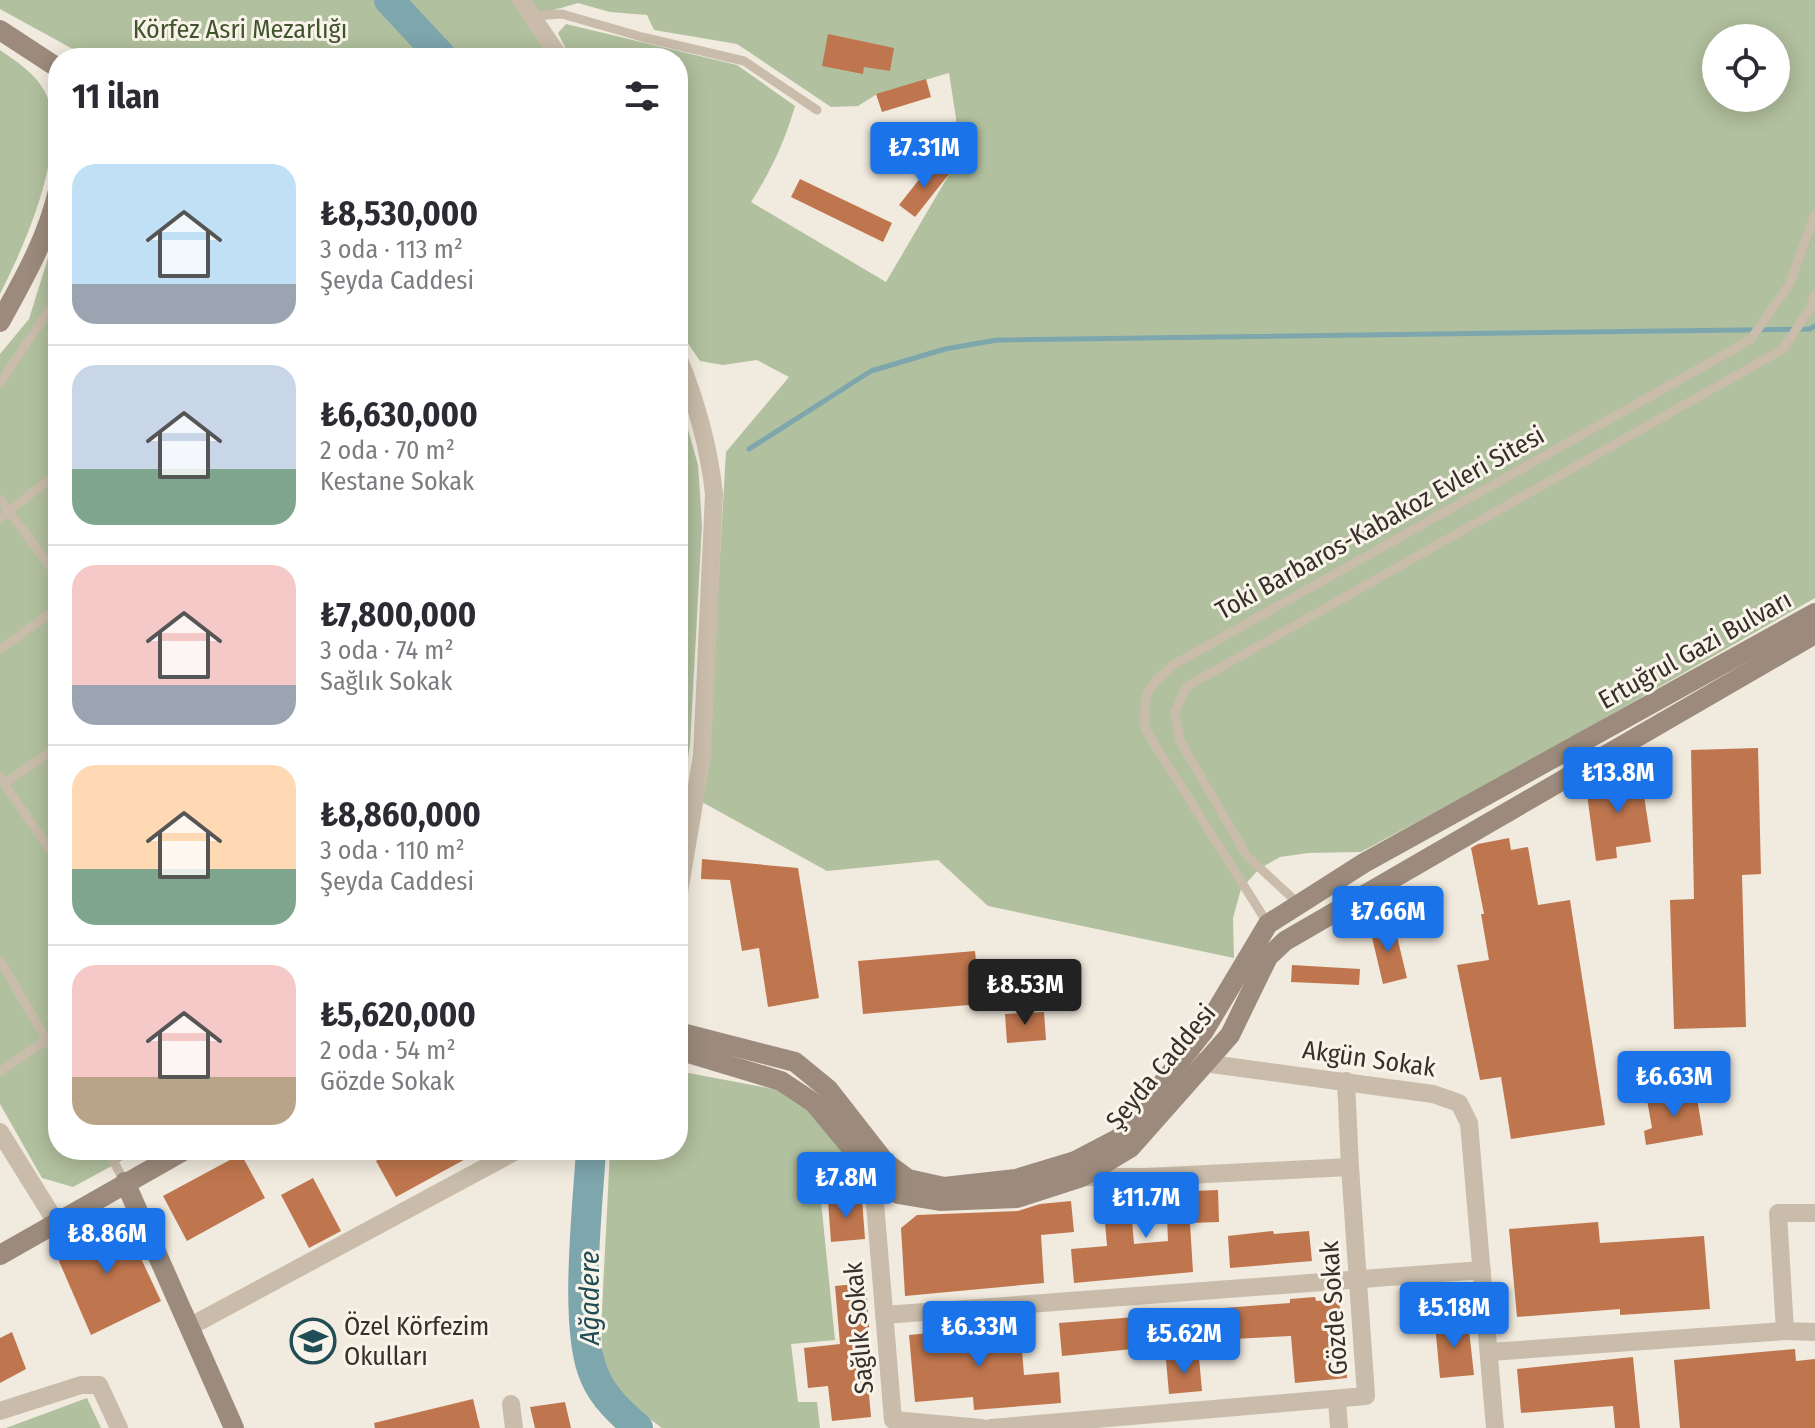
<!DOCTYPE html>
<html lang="tr">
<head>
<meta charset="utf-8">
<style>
  :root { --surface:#fff; --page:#f7f7f7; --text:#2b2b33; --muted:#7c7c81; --line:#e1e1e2; --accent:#1a73e8 }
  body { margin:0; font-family:"Fira Sans Condensed",sans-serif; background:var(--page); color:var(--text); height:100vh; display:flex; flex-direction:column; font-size:30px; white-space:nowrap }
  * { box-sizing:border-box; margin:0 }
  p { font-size:26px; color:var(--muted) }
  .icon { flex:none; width:44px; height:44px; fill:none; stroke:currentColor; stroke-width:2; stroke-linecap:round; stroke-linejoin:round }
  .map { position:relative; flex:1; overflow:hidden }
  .drawer { position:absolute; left:48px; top:48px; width:640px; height:1112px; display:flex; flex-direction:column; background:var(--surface); border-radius:32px; box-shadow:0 4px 20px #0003 }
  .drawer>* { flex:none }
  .controls { position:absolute; left:1702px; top:24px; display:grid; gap:16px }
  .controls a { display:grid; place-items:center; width:88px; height:88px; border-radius:50%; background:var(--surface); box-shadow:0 4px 20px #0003; font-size:40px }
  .price { position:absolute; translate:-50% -68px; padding:0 18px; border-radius:8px; background:var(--accent); color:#fff; font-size:26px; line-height:52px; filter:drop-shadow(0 2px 4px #0008) }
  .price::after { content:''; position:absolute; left:50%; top:48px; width:24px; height:18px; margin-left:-12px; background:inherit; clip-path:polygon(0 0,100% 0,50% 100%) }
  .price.selected { background:#222; color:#fff }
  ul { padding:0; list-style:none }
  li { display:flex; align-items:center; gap:24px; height:200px; padding:0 24px }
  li+li { border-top:2px solid var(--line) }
  li span { display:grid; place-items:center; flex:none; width:224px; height:160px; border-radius:24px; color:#555 }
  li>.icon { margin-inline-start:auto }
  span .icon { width:96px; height:96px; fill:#fffc; stroke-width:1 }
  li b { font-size:34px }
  h2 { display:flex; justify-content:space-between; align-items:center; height:96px; padding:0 24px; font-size:34px }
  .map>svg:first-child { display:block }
  .green { fill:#b1c09e; fill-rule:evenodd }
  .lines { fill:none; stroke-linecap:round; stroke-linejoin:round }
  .stream { stroke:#7ea6ad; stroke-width:5 }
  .river { stroke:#7ea6ad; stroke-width:30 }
  .building { fill:#bf764e }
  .lane { stroke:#c9bcaa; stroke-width:9 }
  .street { stroke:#c9bcaa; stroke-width:18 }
  .secondary { stroke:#9c8b7c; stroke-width:20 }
  .labels { text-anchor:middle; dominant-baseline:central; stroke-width:6; stroke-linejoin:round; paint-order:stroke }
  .park-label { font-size:26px; fill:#42542e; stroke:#f9f4ea }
  .street-label { font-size:26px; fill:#372f29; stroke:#f9f4ea }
  .poi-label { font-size:26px; fill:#372f29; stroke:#f9f4ea; text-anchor:start }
  .water-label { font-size:28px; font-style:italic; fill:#214d56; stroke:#f9f4ea }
</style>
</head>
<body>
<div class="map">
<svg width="1815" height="1428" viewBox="0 0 1815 1428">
  <rect width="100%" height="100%" fill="#f1eade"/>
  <g class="green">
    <path d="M0 0H1815V598L1512 771 1361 852 1308 853 1280 857 1259 869 1241 889 1233 918 1234 958 988 906 938 860 827 871 702 802 709 745 726 452 789 377 757 360 723 365 700 361 678 329V58H570L558 33 566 24 737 65 795 106C785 141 771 171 751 202L886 282 954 166 956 118 949 73 877 94 858 106 831 107 737 44 654 30 647 15 610 12 578 3 533 16 549 58H89L0 9ZM1716 38H1776V98H1716Z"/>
    <path d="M0 50C17 62 35 73 45 92 71 142 24 247 0 294Z"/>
    <polygon points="58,226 58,1150 141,1150 73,1187 42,1178 0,1104 0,354 29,319"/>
    <polygon points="678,394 698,465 702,525 690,745 678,822"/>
    <polygon points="678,1071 784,1091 805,1106 857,1163 859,1194 821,1201 835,1340 791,1344 798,1402 817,1402 820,1428 662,1428 624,1400 604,1370 601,1331 610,1150 678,1150"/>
    <polygon points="87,1398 101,1428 6,1428"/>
  </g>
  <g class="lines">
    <polyline class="stream" points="749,449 871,371 945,349 997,340 1810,329 1815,326"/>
    <g class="river">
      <polyline points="389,0 443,58"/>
      <path d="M591 1150C588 1205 573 1330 595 1377 604 1398 621 1413 638 1428"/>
    </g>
  </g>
  <g class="building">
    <polygon points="828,34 894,48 890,71 864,67 863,74 822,66"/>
    <polygon points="926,79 931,97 882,112 876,94"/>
    <polygon points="933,162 949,174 915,217 899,205"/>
    <polygon points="800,179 892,223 883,242 791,197"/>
    <polygon points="1758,748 1761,874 1742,875 1746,1027 1674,1029 1670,900 1694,899 1691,750"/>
    <polygon points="1640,769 1651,842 1616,847 1617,858 1596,861 1586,787 1616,783 1615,773"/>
    <polygon points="1509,838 1511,850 1528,847 1538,905 1570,900 1605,1125 1511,1139 1501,1077 1480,1080 1457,965 1489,960 1481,914 1484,914 1471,848 1478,844"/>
    <polygon points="702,859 798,868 819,998 768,1007 759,948 742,951 730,880 701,879"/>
    <polygon points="1394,924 1407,978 1383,984 1370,929"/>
    <polygon points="975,951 980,1004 863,1014 858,961"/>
    <polygon points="1292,965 1360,969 1359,985 1291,982"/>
    <polygon points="1044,1012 1046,1040 1007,1043 1005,1014"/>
    <polygon points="1696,1092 1703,1135 1646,1145 1644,1131 1652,1128 1647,1100"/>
    <polygon points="396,1150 482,1150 396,1197 376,1161"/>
    <polygon points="241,1154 265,1198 187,1241 163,1196"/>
    <polygon points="313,1178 341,1231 309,1248 281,1195"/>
    <polygon points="1218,1190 1219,1222 1190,1223 1193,1272 1074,1283 1071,1249 1107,1246 1103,1198 1130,1196 1134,1244 1168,1241 1166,1192"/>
    <polygon points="862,1199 865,1239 831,1242 828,1201"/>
    <polygon points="1071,1201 1074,1232 1041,1235 1044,1283 905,1296 901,1228 917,1215 1018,1211 1040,1204"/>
    <polygon points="121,1216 161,1301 91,1335 55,1252"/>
    <polygon points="1598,1222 1600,1243 1704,1236 1710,1309 1620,1315 1620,1309 1517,1317 1509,1229"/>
    <polygon points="1273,1231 1274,1234 1309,1231 1312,1261 1230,1268 1228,1236"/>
    <polygon points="866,1283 873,1383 868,1383 871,1417 832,1421 828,1386 808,1388 804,1348 840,1344 835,1286"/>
    <polygon points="1315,1297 1316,1301 1339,1299 1347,1378 1295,1383 1291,1336 1213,1340 1211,1309 1290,1303 1290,1299"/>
    <polygon points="1161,1315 1163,1346 1062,1356 1059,1323"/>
    <polygon points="1468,1321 1474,1375 1440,1378 1435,1324"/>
    <polygon points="1020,1324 1024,1375 1059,1372 1061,1403 974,1410 973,1397 915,1402 909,1335"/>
    <polygon points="12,1332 26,1369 0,1383 0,1338"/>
    <polygon points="1795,1349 1796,1361 1815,1359 1815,1428 1680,1428 1674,1360"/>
    <polygon points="1633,1357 1640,1428 1615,1428 1613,1406 1521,1413 1517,1369"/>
    <polygon points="1199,1358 1202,1391 1169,1394 1166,1360"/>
    <polygon points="473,1399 480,1428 375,1428 374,1423"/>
    <polygon points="565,1402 571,1428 535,1428 530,1407"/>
  </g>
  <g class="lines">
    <g class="lane">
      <polyline points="533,16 562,14 642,37 744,61 817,110"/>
      <polyline points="0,383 58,297"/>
      <polyline points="0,499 58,577"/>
      <polyline points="0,518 58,473"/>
      <polyline points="0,649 58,608"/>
      <polyline points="0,777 58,862"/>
      <polyline points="5,783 58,747"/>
      <polyline points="1300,905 1247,856 1180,741 1175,712 1186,687 1783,349 1811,307 1815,294"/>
      <path d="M1268 924 1145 729C1144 690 1145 691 1173 665L1750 340 1789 285 1815 214"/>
      <polyline points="0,961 58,1059"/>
      <polyline points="0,1072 47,1039"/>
      <polyline points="107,1150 125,1182"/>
    </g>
    <g class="street">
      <polyline points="521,0 560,58"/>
      <path d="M678 357C696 401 709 447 714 494L702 756 678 898"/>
      <polyline points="1181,1060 1433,1094 1459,1103 1469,1123 1495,1428"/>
      <polyline points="0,1132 56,1222"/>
      <polyline points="872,1167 893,1420 982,1428"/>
      <polyline points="1080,1172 1082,1177 1146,1177 1350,1167"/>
      <polyline points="1815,1213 1778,1213 1785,1331 1815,1332"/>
      <polyline points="884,1315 1482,1270"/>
      <polyline points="189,1327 518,1150"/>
      <polyline points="1490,1352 1785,1331"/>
      <polyline points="1337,1399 1339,1428"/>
      <polyline points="511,1404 514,1428"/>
      <polyline points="0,1411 81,1385 99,1385 119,1428"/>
      <polyline points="991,1428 1366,1396 1350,1167 1346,1081"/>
    </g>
    <g class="secondary">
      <polyline points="0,30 58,68"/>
      <path d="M0 322C23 280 47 239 58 191"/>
      <polyline points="678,1032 795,1062 828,1089 885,1162 908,1179 944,1187 1016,1179 1075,1161 1119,1138 1204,1031 1268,924 1364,863 1815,613"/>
      <polyline points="678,1050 781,1081 814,1103 873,1174 898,1194 940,1201 1017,1198 1082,1177 1130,1148 1230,1035 1268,957 1285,941 1815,634"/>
      <polyline points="125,1182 234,1428"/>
      <polyline points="0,1255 185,1150"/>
    </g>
  </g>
  <defs>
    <g id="school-ring" transform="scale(2.3)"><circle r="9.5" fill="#f9f4ea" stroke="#214d56" stroke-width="1.5"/><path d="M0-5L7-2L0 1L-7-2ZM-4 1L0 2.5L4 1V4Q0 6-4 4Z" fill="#214d56"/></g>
  </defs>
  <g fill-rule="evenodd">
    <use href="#school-ring" x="313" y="1341"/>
  </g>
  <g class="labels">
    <g class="park-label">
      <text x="240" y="29">Körfez Asri Mezarlığı</text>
    </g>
    <g class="street-label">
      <text transform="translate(1380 523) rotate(-29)">Toki Barbaros-Kabakoz Evleri Sitesi</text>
      <text transform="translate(1695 650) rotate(-29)">Ertuğrul Gazi Bulvarı</text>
      <text transform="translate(1369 1059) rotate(8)">Akgün Sokak</text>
      <text transform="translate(1161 1067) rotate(-50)">Şeyda Caddesi</text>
      <text transform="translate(1334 1308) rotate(-94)">Gözde Sokak</text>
      <text transform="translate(859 1328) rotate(-95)">Sağlık Sokak</text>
    </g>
    <g class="poi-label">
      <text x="344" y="1326">Özel Körfezim<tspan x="344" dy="30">Okulları</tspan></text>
    </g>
    <g class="water-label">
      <text transform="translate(589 1298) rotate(-90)">Ağadere</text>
    </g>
  </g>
</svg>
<div class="controls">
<a><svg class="icon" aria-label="locate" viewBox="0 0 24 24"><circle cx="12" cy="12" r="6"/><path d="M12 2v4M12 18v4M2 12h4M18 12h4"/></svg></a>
</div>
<b class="price" style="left:924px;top:190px">₺7.31M</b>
<b class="price" style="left:1618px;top:815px">₺13.8M</b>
<b class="price" style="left:1388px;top:954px">₺7.66M</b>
<b class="price selected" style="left:1025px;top:1027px">₺8.53M</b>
<b class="price" style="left:1674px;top:1119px">₺6.63M</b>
<b class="price" style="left:846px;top:1220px">₺7.8M</b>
<b class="price" style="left:1146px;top:1240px">₺11.7M</b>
<b class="price" style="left:107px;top:1276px">₺8.86M</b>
<b class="price" style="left:1454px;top:1350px">₺5.18M</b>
<b class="price" style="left:979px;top:1369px">₺6.33M</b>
<b class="price" style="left:1184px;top:1376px">₺5.62M</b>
<section class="drawer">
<h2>11 ilan<svg class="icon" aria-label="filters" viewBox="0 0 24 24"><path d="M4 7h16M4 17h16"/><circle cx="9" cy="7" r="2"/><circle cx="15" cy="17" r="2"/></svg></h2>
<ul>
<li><span style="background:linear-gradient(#bfe0f5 75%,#9aa5b1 0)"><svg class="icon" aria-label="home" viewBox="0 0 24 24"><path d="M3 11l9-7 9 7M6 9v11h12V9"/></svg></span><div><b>₺8,530,000</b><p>3 oda · 113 m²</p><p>Şeyda Caddesi</p></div></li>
<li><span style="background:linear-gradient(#c9d6e8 65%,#7fa58c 0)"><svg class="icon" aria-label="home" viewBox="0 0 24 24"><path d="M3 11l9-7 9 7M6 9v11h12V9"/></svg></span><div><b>₺6,630,000</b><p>2 oda · 70 m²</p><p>Kestane Sokak</p></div></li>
<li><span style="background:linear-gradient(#f6c9c9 75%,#9aa5b1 0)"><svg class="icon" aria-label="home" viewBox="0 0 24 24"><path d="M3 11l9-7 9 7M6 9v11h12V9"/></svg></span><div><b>₺7,800,000</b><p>3 oda · 74 m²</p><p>Sağlık Sokak</p></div></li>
<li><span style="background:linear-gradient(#ffd9b3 65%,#7fa58c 0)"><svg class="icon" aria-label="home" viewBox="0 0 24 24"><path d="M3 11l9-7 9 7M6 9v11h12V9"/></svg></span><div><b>₺8,860,000</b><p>3 oda · 110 m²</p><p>Şeyda Caddesi</p></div></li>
<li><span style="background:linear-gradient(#f6c9c9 70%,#b9a48a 0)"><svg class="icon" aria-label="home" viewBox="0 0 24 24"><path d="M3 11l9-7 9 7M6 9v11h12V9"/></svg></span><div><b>₺5,620,000</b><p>2 oda · 54 m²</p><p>Gözde Sokak</p></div></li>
</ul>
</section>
</div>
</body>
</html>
